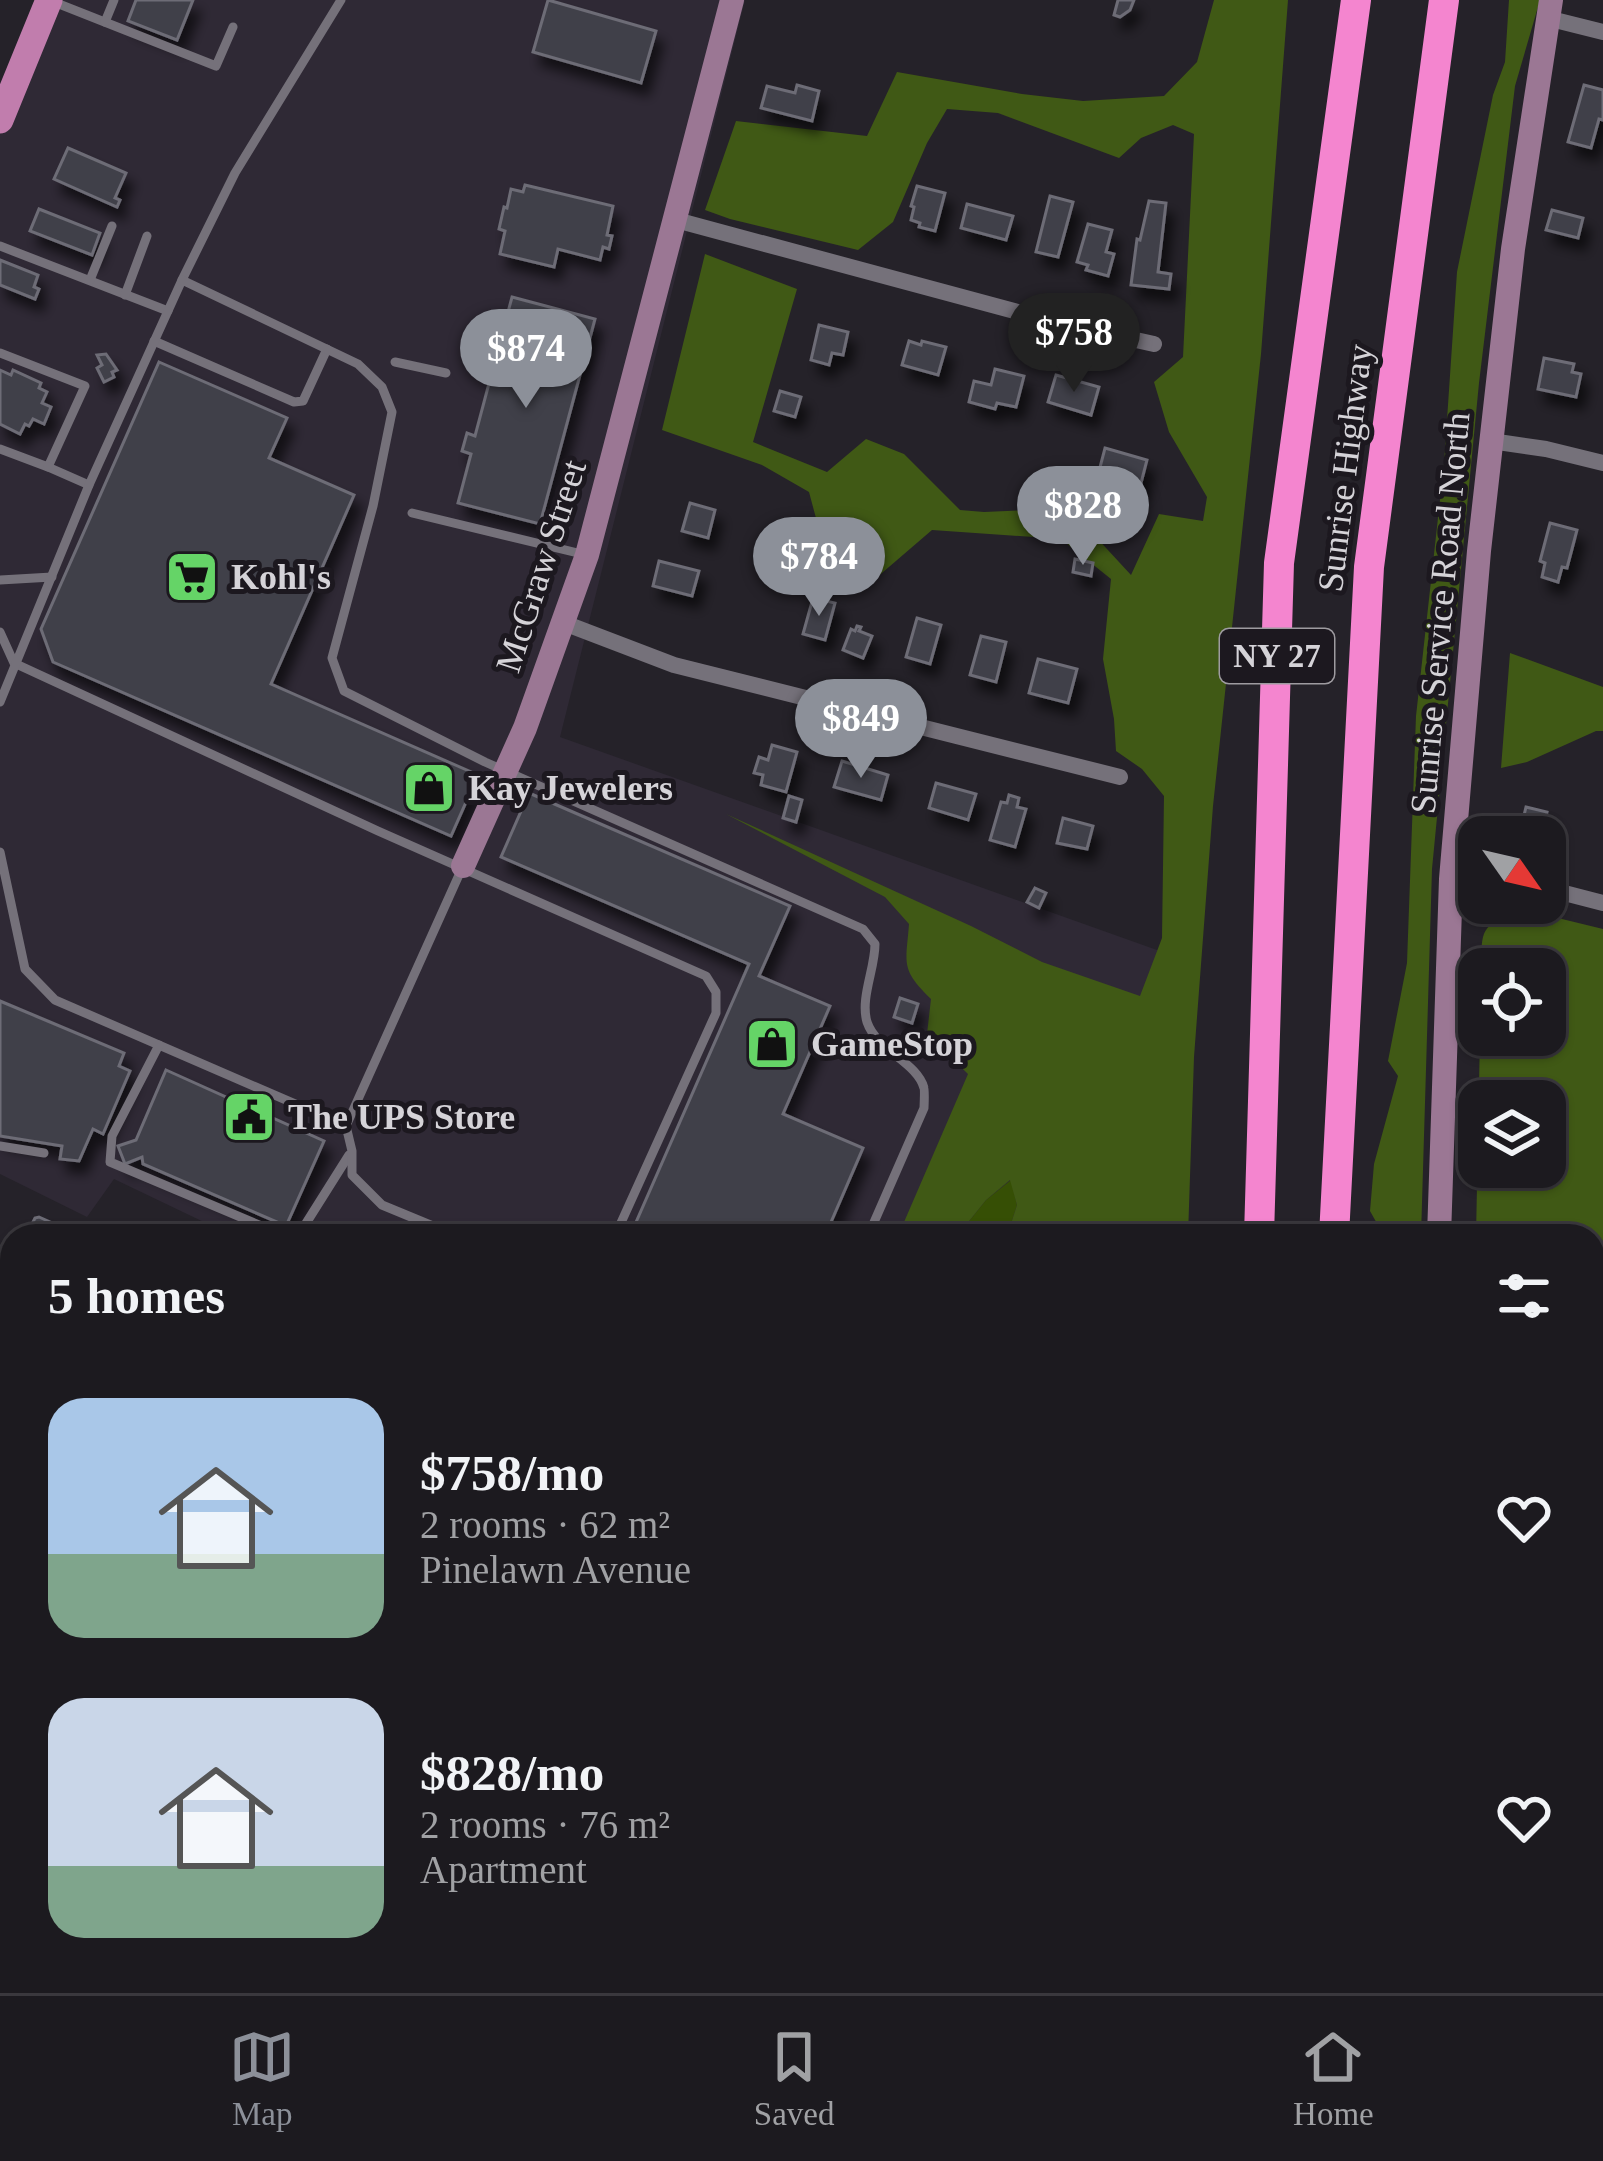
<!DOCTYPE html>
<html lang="en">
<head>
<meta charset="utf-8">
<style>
  :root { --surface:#1c1a1f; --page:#29272c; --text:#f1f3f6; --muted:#a0a1a4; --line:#3a383d; --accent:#8c9099 }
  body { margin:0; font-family:Georgia,serif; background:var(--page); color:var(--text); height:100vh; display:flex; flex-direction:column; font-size:45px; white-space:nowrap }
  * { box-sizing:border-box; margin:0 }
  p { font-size:39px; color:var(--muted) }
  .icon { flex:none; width:66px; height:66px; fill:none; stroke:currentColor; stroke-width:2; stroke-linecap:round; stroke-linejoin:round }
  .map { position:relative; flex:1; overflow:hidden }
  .panel { position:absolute; left:0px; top:1224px; width:1605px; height:771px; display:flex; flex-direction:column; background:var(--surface); border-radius:36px 36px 0 0; box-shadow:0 3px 9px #0004,0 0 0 3px var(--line) }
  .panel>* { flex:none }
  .needle { width:78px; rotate:124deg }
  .tools { position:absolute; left:1458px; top:816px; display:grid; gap:24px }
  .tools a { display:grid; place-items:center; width:108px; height:108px; border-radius:24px; background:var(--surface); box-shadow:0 3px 9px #0004,0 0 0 3px var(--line); font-size:60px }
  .price { position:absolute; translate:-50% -102px; padding:0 27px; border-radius:42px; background:var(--accent); color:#fff; font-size:39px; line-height:78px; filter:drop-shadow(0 3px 6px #0008) }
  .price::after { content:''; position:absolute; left:50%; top:72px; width:36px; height:27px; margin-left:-18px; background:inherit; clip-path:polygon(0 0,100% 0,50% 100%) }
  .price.current { background:#222; color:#fff }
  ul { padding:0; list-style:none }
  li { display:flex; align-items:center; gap:36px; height:300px; padding:0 48px }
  li span { display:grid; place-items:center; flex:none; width:336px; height:240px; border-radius:36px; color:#555 }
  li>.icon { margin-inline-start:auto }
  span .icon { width:144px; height:144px; fill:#fffc; stroke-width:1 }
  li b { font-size:51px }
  h2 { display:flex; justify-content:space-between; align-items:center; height:144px; padding:0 48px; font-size:51px }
  .menu { display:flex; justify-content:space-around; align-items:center; height:168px; border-top:3px solid var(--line); background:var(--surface); font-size:33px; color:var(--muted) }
  .menu a { display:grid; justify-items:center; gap:6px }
  .menu .current { color:var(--accent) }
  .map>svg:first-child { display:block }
  .built { fill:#2f2935 }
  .green { fill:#364f05 }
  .forest { fill:#405915; fill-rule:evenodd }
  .building { fill:#41414a; stroke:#6d6c76; stroke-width:3; filter:url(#shadow) }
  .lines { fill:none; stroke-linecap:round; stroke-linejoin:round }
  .lane { stroke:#75717a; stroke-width:9 }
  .street { stroke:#75717a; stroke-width:16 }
  .secondary { stroke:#9b7794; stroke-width:24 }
  .primary { stroke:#c17dad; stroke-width:27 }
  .highway { stroke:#f485cf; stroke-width:30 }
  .labels { text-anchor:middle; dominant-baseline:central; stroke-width:10; stroke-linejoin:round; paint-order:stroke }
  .shield { fill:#1c181f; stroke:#9e9ba0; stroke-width:3 }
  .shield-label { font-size:33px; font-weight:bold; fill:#d5d3d8 }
  .street-label { font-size:36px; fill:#d5d3d8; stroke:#1c181f }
  .poi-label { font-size:36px; font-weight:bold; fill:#d5d3d8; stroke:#1c181f; text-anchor:start }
</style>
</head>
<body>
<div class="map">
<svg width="1603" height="1993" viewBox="0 0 1603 1993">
  <defs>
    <filter id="shadow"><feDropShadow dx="7" dy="12" stdDeviation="6" flood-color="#0009"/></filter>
  </defs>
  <rect width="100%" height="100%" fill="#252229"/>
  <polygon class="built" points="49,0 745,0 560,737 1185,960 1154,1236 233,1236 114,1179 87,1217 0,1174 0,120"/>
  <polygon class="green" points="1011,1180 1017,1205 1007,1236 957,1236 986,1200"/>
  <g class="forest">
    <path d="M1214 0H1288L1261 354 1213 806 1194 1057 1188 1236H1007L1017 1205 1010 1180 986 1200 957 1236H898L968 1074 927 1034 931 999C900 969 906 964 909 924L885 897 726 814 971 926 1042 962 1140 996 1162 938 1164 796 1142 769 1116 751 1114 719 1103 659 1111 579 1061 539 932 530 861 591 828 563 809 492 762 465 662 430 705 254 797 289 753 442 827 472 866 439 904 454 960 510 984 512 1058 509 1083 523 1131 575 1159 514 1203 521 1207 497 1169 432 1154 382 1183 357 1194 134 1173 125 1141 138 1119 158 998 113 947 109 927 143 893 222 858 250 730 219 705 210 736 121 867 136 897 72 1022 94 1083 101 1164 96 1197 62Z"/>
    <polygon points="1509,0 1540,0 1515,86 1479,383 1432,869 1421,1236 1384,1236 1370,1211 1374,1164 1398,1076 1388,1061 1407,963 1416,716 1444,464 1457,272 1493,95 1505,62"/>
    <polygon points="1510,653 1603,687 1603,731 1596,731 1527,762 1501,768"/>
    <path d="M1521 909 1603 929V1631L1593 1624V1236H1476L1480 1035H1545V969H1481C1482 925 1481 928 1521 909ZM1545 1101V1167H1479V1101Z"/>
    <polygon points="1603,1641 1603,1821 1593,1817 1593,1651"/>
    <rect x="1150" y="1983" width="57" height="10"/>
  </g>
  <g class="building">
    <polygon points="136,0 193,0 177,40 128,21"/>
    <polygon points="548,0 656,31 641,83 533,52"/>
    <polygon points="1118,0 1134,0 1130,10 1120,17 1114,15"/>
    <polygon points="797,85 819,91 812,121 761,108 767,86 795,93"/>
    <polygon points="1584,85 1603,90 1603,120 1599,119 1591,148 1568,142"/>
    <polygon points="68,148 126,173 115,198 120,200 117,207 54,179"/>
    <polygon points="525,185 613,206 607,235 612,236 609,249 603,247 600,260 558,249 554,267 500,254 505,231 499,229 504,207 507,208 511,189 523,192"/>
    <polygon points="917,186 945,193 935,231 919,227 920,223 911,220 914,207 911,206"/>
    <polygon points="1050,196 1073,202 1058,257 1036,252"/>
    <polygon points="1149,201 1166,203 1158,272 1171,274 1169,289 1131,285 1137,239 1140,240"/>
    <polygon points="967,204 1013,216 1006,240 961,228"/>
    <polygon points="39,209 100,233 92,255 30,231"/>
    <polygon points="1552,210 1583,218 1578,238 1546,230"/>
    <polygon points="1088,224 1112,230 1106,252 1114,254 1108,276 1086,270 1088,265 1077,262"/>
    <polygon points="0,260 38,275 34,287 39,289 35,299 0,285"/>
    <polygon points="512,297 595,319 540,524 458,503 471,454 462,451 467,433 475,436"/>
    <polygon points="819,325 848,332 843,355 832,353 829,365 811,360"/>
    <polygon points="909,341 921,345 922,341 946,347 938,375 902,365"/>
    <polygon points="106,354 117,370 112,372 114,377 104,382 97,368 102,365 97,355"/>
    <polygon points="1544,358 1574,364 1572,372 1581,374 1576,397 1538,389"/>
    <polygon points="159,362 287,418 269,458 354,495 271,684 478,775 451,836 53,662 41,629"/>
    <polygon points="995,369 1024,376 1016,407 997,403 995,409 969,402 974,381 991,385"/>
    <polygon points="0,370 11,375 13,370 41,383 39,388 47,392 42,403 51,407 44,424 33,419 29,426 25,424 20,434 0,424"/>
    <polygon points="1056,375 1099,387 1091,415 1048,402"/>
    <polygon points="780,391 801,397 795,417 774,411"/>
    <polygon points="1105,448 1147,460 1140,487 1098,475"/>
    <polygon points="690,503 715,510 708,538 682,531"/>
    <polygon points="1550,523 1577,530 1567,568 1562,567 1558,582 1542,577 1545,563 1540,561"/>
    <polygon points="1075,559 1093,563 1091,576 1073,572"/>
    <polygon points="659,561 699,571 692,596 653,586"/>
    <polygon points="813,598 835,603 825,640 803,634"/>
    <polygon points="917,618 941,625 930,664 906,657"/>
    <polygon points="857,626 861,627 859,631 872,636 863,658 843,650 851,629 855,631"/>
    <polygon points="981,636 1006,642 996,682 970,675"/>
    <polygon points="1038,659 1077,669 1068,703 1029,693"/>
    <polygon points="772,745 797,752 786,792 761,785 763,775 754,773 759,757 768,760"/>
    <polygon points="842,761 888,775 881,800 834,787"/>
    <polygon points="936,783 976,794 968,820 929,808"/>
    <polygon points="529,793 790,906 759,976 830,1006 783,1114 863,1148 825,1236 630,1236 749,964 501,857"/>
    <polygon points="1009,795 1019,798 1017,807 1026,809 1015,847 990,840 1001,802 1007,803"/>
    <polygon points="789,796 802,800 796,822 783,818"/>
    <polygon points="1526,807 1547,812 1541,837 1519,836"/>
    <polygon points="1063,818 1093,826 1087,849 1057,843"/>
    <polygon points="1035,888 1046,893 1039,908 1027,902"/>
    <polygon points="900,998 918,1004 912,1023 894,1017"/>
    <polygon points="0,1001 124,1053 119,1066 130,1071 103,1134 93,1129 79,1161 60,1159 62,1146 0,1136"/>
    <polygon points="166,1070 324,1141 286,1226 143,1164 142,1157 125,1164 118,1146 136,1140"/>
    <polygon points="39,1217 52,1223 47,1231 57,1236 26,1236 35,1218"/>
    <polygon points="0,1588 12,1595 8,1602 12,1604 12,1642 3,1637 0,1640"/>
    <polygon points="0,1728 12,1735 12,1743 3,1758 0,1756"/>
    <polygon points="0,1837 7,1840 9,1837 12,1839 12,1861 6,1873 0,1870"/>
    <polygon points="286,1983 281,1993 269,1989 266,1992 251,1984"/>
    <polygon points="311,1983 320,1983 335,1990 334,1993 306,1993"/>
    <polygon points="356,1983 365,1987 367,1983 384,1985 381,1993 352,1993"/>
    <polygon points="478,1983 532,1983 527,1993 509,1985 505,1993 495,1990 494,1993 483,1993 475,1989"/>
    <polygon points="636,1983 664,1983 659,1993 631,1993"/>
  </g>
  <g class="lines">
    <g class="lane">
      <polyline points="54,2 216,66 233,27"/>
      <polyline points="105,22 114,0"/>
      <polyline points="0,246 168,311"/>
      <polyline points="90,280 112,226"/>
      <polyline points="182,280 235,173 341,0"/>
      <polyline points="125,295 147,236"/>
      <polyline points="154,341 294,402 303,401 327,349"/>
      <polyline points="0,353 85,386 48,467 0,449"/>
      <polyline points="395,362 446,373"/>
      <polyline points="48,467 89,485"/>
      <polyline points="412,513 582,554"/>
      <polyline points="0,580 52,577"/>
      <polyline points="0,632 14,663 378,831 706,976 716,992 716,1013 615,1236"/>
      <path d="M0 702 89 485 182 280 358 364 382 387 392 412 373 506 332 658 344 691 485 762 863 929 875 944C875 969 860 998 867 1022 877 1051 917 1062 924 1088 925 1089 924 1106 924 1108L868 1236"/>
      <polyline points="0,852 25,969 55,1000 346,1126"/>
      <polyline points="159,1045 112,1136 110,1162 285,1236"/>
      <polyline points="0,1146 44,1153"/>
      <polyline points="298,1236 349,1155"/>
      <polyline points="457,1236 382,1205 352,1175 352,1151 346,1126 463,866"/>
      <polyline points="1586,1983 1594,1993"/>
    </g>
    <g class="street">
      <polyline points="1547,18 1603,32"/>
      <polyline points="676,220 1059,323 1154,344"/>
      <polyline points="1491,441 1546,449 1603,463"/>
      <polyline points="564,623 674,665 1120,777"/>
      <polyline points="1451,879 1479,879"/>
      <polyline points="1545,888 1603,903"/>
      <polyline points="0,1294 12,1300"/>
      <polyline points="0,1683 12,1689"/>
      <polyline points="0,1923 12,1929"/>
      <polyline points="133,1983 156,1993"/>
      <polyline points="582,1993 587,1983"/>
      <polyline points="813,1993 818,1983"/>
    </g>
    <g class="secondary">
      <polyline points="463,866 525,728 587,555 732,0"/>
      <polyline points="1439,1236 1451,879 1479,551 1513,249 1551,0"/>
      <polyline points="1439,1983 1440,1993"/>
    </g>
    <polyline class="primary" points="0,120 49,0"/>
    <g class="highway">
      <polyline points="1259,1236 1279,563 1356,0"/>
      <polyline points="1334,1236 1369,567 1444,0"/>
      <polyline points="1250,1983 1250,1993"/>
      <polyline points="1331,1983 1331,1993"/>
    </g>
  </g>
  <defs>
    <g id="supermarket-square" transform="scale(2.7)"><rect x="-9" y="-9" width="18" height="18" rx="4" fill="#65d467" stroke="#1c181f"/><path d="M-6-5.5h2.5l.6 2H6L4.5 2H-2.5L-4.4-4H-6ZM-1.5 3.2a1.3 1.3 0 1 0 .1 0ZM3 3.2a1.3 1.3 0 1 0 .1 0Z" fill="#111"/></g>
    <g id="shop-square" transform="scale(2.7)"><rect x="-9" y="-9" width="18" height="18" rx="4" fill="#65d467" stroke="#1c181f"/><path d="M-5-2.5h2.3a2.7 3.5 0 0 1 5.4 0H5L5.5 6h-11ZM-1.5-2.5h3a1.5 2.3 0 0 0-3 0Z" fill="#111"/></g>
    <g id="civic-square" transform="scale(2.7)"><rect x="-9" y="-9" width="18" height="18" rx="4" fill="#65d467" stroke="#1c181f"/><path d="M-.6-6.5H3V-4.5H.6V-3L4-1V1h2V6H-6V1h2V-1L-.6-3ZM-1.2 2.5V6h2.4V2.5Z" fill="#111"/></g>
  </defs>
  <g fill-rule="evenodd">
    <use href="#supermarket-square" x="192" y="577"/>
    <use href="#shop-square" x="429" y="788"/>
    <use href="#shop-square" x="772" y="1044"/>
    <use href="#civic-square" x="249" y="1117"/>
  </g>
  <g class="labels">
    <rect class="shield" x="1220" y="629" width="114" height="54" rx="9"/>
    <g class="shield-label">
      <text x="1277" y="656">NY 27</text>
    </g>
    <g class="street-label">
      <text transform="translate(1345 468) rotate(-83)">Sunrise Highway</text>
      <text transform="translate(541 566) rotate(-72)">McGraw Street</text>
      <text transform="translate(1440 613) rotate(-85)">Sunrise Service Road North</text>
    </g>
    <g class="poi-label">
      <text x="231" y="577">Kohl's</text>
      <text x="468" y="788">Kay Jewelers</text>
      <text x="811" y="1044">GameStop</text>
      <text x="288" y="1117">The UPS Store</text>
    </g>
  </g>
</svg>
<div class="tools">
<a><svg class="needle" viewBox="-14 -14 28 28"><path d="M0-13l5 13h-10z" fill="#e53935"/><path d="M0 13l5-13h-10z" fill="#a0a1a4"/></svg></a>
<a><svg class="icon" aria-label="locate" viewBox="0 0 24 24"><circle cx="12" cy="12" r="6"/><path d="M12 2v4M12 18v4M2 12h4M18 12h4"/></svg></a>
<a><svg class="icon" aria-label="layers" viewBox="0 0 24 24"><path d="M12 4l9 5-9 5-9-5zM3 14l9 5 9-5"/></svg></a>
</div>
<b class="price current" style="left:1074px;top:395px">$758</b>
<b class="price" style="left:526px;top:411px">$874</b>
<b class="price" style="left:1083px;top:568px">$828</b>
<b class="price" style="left:819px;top:619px">$784</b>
<b class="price" style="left:861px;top:781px">$849</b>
<section class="panel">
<h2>5 homes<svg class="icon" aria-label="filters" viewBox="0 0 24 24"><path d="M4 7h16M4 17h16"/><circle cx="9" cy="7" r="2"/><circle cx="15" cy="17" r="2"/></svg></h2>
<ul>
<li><span style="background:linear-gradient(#a9c7e8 65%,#7fa58c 0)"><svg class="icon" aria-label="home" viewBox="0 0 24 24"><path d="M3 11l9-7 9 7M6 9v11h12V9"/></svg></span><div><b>$758/mo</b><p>2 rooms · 62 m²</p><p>Pinelawn Avenue</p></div><svg class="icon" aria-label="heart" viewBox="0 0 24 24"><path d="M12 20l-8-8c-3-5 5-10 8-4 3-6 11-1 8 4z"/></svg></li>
<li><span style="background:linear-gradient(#c9d6e8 70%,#7fa58c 0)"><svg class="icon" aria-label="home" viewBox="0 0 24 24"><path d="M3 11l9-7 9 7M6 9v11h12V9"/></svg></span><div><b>$828/mo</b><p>2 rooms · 76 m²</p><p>Apartment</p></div><svg class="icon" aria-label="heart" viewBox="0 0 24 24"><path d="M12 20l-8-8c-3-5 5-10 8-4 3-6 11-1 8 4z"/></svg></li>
</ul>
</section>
</div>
<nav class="menu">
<a class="current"><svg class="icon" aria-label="map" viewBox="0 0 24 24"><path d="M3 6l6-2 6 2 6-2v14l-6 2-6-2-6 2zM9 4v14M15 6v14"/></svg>Map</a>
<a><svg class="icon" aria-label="saved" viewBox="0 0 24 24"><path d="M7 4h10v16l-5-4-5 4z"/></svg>Saved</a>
<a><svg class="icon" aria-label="home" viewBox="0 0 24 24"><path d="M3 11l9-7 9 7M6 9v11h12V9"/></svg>Home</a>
</nav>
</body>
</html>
